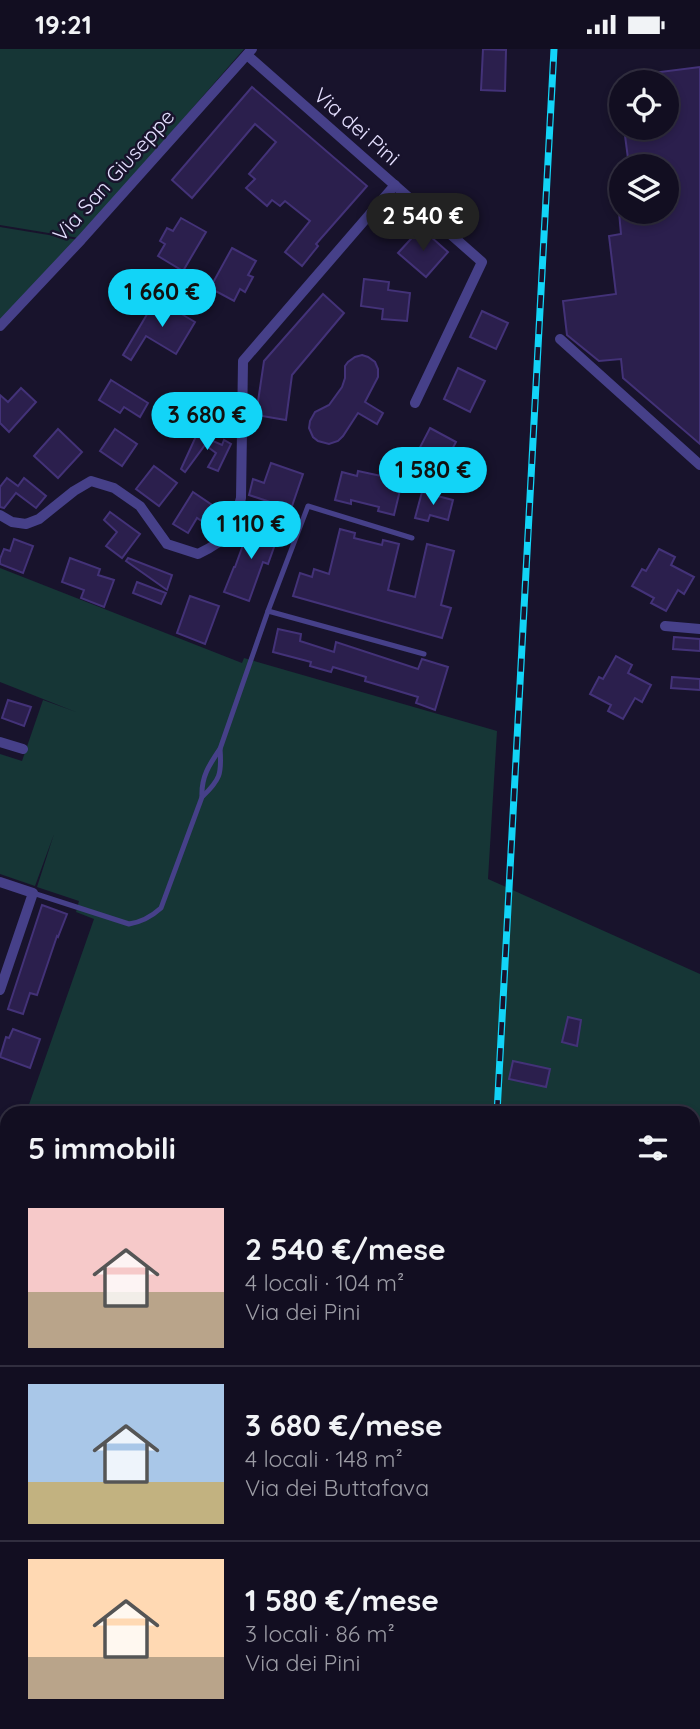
<!DOCTYPE html>
<html lang="it">
<head>
<meta charset="utf-8">
<style>
  :root { --surface:#120e21; --page:#1f1c2e; --text:#f1f3f6; --muted:#9c9ca5; --line:#312e3f; --accent:#12d4f7 }
  body { margin:0; font-family:Quicksand,sans-serif; background:var(--page); color:var(--text); height:100vh; display:flex; flex-direction:column; font-size:26px; white-space:nowrap }
  * { box-sizing:border-box; margin:0 }
  p { font-size:23px; color:var(--muted) }
  .icon { flex:none; width:38px; height:38px; fill:none; stroke:currentColor; stroke-width:2; stroke-linecap:round; stroke-linejoin:round }
  .map { position:relative; flex:1; overflow:hidden }
  .drawer { position:absolute; left:0px; top:1057px; width:700px; height:623px; display:flex; flex-direction:column; background:var(--surface); border-radius:21px 21px 0 0; box-shadow:0 4px 10px #0003,0 0 0 2px var(--line) }
  .drawer>* { flex:none }
  .fabs { position:absolute; left:609px; top:21px; display:grid; gap:14px }
  .fabs a { display:grid; place-items:center; width:70px; height:70px; border-radius:50%; background:var(--surface); box-shadow:0 4px 10px #0003,0 0 0 2px var(--line); font-size:35px }
  .price { position:absolute; translate:-50% -60px; padding:0 16px; border-radius:24px; background:var(--accent); color:#111; font-size:23px; line-height:46px; filter:drop-shadow(0 2px 4px #0008) }
  .price::after { content:''; position:absolute; left:50%; top:42px; width:21px; height:16px; margin-left:-10px; background:inherit; clip-path:polygon(0 0,100% 0,50% 100%) }
  .price.on { background:#222; color:#fff }
  ul { padding:0; list-style:none }
  li { display:flex; align-items:center; gap:21px; height:175px; padding:0 28px }
  li+li { border-top:2px solid var(--line) }
  li span { display:grid; place-items:center; flex:none; width:196px; height:140px; border-radius:0px; color:#555 }
  li>.icon { margin-inline-start:auto }
  span .icon { width:84px; height:84px; fill:#fffc; stroke-width:1 }
  li b { font-size:30px }
  h2 { display:flex; justify-content:space-between; align-items:center; height:84px; padding:0 28px; font-size:30px }
  .status { display:flex; justify-content:space-between; align-items:center; height:49px; padding:0 35px; background:var(--surface); direction:ltr }
  .status svg { height:19px; fill:currentColor }
  .map>svg:first-child { display:block }
  .green { fill:#163636 }
  .building { fill:#2b1f4d; stroke:#433278; stroke-width:2 }
  .lines { fill:none; stroke-linecap:round; stroke-linejoin:round }
  .lane { stroke:#464089; stroke-width:5 }
  .street { stroke:#464089; stroke-width:10 }
  .secondary { stroke:#837afa; stroke-width:16 }
  .rail-casing { stroke:#12d4f7; stroke-width:7 }
  .rail { stroke:#18132c; stroke-width:4.5; stroke-dasharray:13; stroke-linecap:butt }
  .labels { text-anchor:middle; dominant-baseline:central; stroke-width:5; stroke-linejoin:round; paint-order:stroke }
  .street-label { font-size:21px; fill:#e4dffe; stroke:#18132c }
</style>
</head>
<body>
<div class="status"><b>19:21</b><svg viewBox="0 0 49 12"><path d="M0 12V9h3v3zM5 12V6h3v6zM10 12V3h3v9zM15 12V0h3v12zM26 1h20v11H26zM47 4h2v5h-2z"/></svg></div>
<div class="map">
<svg width="700" height="1680" viewBox="0 0 700 1680">
  <rect width="100%" height="100%" fill="#18132c"/>
  <g class="green">
    <polygon points="0,0 244,0 79,189 0,176"/>
    <polygon points="0,178 79,191 0,273"/>
    <polygon points="0,519 242,614 244,609 497,682 488,830 700,925 700,1317 693,1347 693,1064 26,1064 94,870 76,863 79,852 37,838 54,785 35,837 0,825 0,705 22,712 43,651 76,663 0,633"/>
    <polygon points="0,1087 7,1090 7,1297 0,1295"/>
    <polygon points="700,1421 700,1539 693,1534 693,1452"/>
  </g>
  <g class="building">
    <polygon points="483,0 506,1 505,42 481,41"/>
    <polygon points="700,18 700,395 623,329 621,310 599,312 567,286 563,252 616,245 609,187 621,185 619,163 667,163 667,117 629,117 624,79 667,79 667,33 637,33 636,26"/>
    <polygon points="252,38 367,137 316,195 318,197 302,217 285,203 310,172 285,152 280,157 272,151 267,157 246,139 255,130 249,125 276,93 255,75 192,149 172,131"/>
    <polygon points="181,169 206,183 183,222 158,207 165,195 160,192 167,179 173,182"/>
    <polygon points="421,179 448,203 426,228 398,204"/>
    <polygon points="232,199 256,212 248,226 253,228 245,243 240,240 234,252 210,239"/>
    <polygon points="364,230 389,233 388,241 410,244 407,272 382,270 383,260 361,257"/>
    <polygon points="323,245 344,264 292,326 286,371 256,366 264,312"/>
    <polygon points="156,250 195,273 176,305 146,287 131,311 123,306"/>
    <polygon points="482,262 508,274 496,300 470,288"/>
    <polygon points="362,306 368,308 375,313 378,320 378,328 365,353 383,364 377,375 358,364 343,387 338,392 329,395 318,392 313,388 309,379 310,372 315,363 329,356 342,338 345,329 345,317 348,313 355,308"/>
    <polygon points="458,319 485,332 470,363 444,350"/>
    <polygon points="111,331 148,354 140,368 124,358 120,364 99,351"/>
    <polygon points="21,339 36,353 9,383 0,374 0,346 8,353"/>
    <polygon points="430,379 456,393 441,421 415,408"/>
    <polygon points="58,380 82,403 58,429 34,407"/>
    <polygon points="115,380 137,395 122,417 100,402"/>
    <polygon points="197,385 222,396 224,391 231,395 218,422 208,418 216,404 205,396 185,423 181,420"/>
    <polygon points="271,414 303,425 291,460 249,446 253,430 264,434"/>
    <polygon points="154,417 177,434 159,457 136,440"/>
    <polygon points="358,422 386,428 385,434 401,437 394,466 378,462 379,458 351,451 351,455 335,451 342,423 357,427"/>
    <polygon points="7,429 18,437 24,429 46,447 36,459 16,444 4,459 0,458 0,438"/>
    <polygon points="193,443 224,464 214,480 197,469 188,484 173,475"/>
    <polygon points="422,443 453,451 448,471 430,466 428,472 415,469"/>
    <polygon points="110,463 140,485 122,509 106,497 117,483 104,471"/>
    <polygon points="251,474 279,484 268,515 263,513 249,552 224,543 234,518 235,518"/>
    <polygon points="340,480 355,484 354,489 382,496 383,491 399,495 388,541 415,548 427,495 454,502 441,556 451,559 442,589 293,547 300,524 312,528 314,520 329,525"/>
    <polygon points="14,490 33,497 23,524 0,515 0,510 4,500 10,502"/>
    <polygon points="659,500 675,508 671,516 694,528 684,545 678,541 666,562 651,554 654,549 632,537 642,520 646,522"/>
    <polygon points="70,509 100,520 98,526 114,531 104,558 81,549 84,541 62,533"/>
    <polygon points="128,509 172,526 167,541 126,512"/>
    <polygon points="137,533 166,544 161,555 133,544"/>
    <polygon points="190,547 219,557 205,595 177,584"/>
    <polygon points="278,580 301,585 300,592 334,603 336,593 418,620 422,610 448,618 435,661 416,654 418,648 365,632 366,628 333,618 331,623 310,617 311,613 273,603"/>
    <polygon points="674,588 700,590 700,602 673,600"/>
    <polygon points="616,607 632,616 628,624 651,636 642,653 635,649 623,670 608,662 611,656 590,645 599,628 603,630"/>
    <polygon points="672,628 700,630 700,641 671,639"/>
    <polygon points="8,651 31,658 24,677 2,669"/>
    <polygon points="42,856 67,865 58,888 57,887 37,946 30,944 23,965 8,960"/>
    <polygon points="568,968 581,971 577,997 562,993"/>
    <polygon points="13,980 40,990 30,1019 0,1008 6,988 9,989"/>
    <polygon points="513,1012 550,1020 546,1038 509,1030"/>
  </g>
  <g class="lines">
    <g class="lane">
      <polyline points="268,562 424,605"/>
      <path d="M202 748C201 728 209 716 220 700"/>
      <path d="M33 844 129 875C142 873 151 868 161 859L202 748C220 731 222 725 220 700L268 562 308 457 412 489"/>
    </g>
    <g class="street">
      <polyline points="247,6 482,213 415,354"/>
      <polyline points="0,277 81,191 252,0"/>
      <polyline points="560,290 700,416"/>
      <path d="M0 466 12 473 26 475 39 470 74 442 91 432 114 439 140 457 167 495 198 505C230 490 232 482 241 449L243 312 395 136"/>
      <polyline points="665,577 700,580"/>
      <polyline points="0,693 23,700"/>
      <polyline points="0,833 33,844 0,941"/>
      <polyline points="0,1401 7,1403"/>
      <polyline points="0,1496 7,1498"/>
      <polyline points="693,1546 700,1550"/>
      <polyline points="180,1680 182,1673"/>
      <polyline points="339,1680 341,1673"/>
    </g>
    <g class="secondary">
      <polyline points="693,1667 700,1660"/>
      <polyline points="681,1680 688,1673"/>
    </g>
    <g class="rail-casing">
      <g id="rail">
        <polyline points="497,1064 554,0"/>
        <polyline points="0,1667 7,1670"/>
        <polyline points="15,1673 33,1680"/>
        <polyline points="493,1673 494,1680"/>
      </g>
    </g>
    <use href="#rail" class="rail"/>
  </g>
  <g class="labels">
    <g class="street-label">
      <text transform="translate(357 77) rotate(41)">Via dei Pini</text>
      <text transform="translate(113 126) rotate(-48)">Via San Giuseppe</text>
    </g>
  </g>
</svg>
<div class="fabs">
<a><svg class="icon" aria-label="locate" viewBox="0 0 24 24"><circle cx="12" cy="12" r="6"/><path d="M12 2v4M12 18v4M2 12h4M18 12h4"/></svg></a>
<a><svg class="icon" aria-label="layers" viewBox="0 0 24 24"><path d="M12 4l9 5-9 5-9-5zM3 14l9 5 9-5"/></svg></a>
</div>
<b class="price on" style="left:423px;top:204px">2 540 €</b>
<b class="price" style="left:162px;top:280px">1 660 €</b>
<b class="price" style="left:207px;top:403px">3 680 €</b>
<b class="price" style="left:433px;top:458px">1 580 €</b>
<b class="price" style="left:251px;top:512px">1 110 €</b>
<section class="drawer">
<h2>5 immobili<svg class="icon" aria-label="filters" viewBox="0 0 24 24"><path d="M4 7h16M4 17h16"/><circle cx="9" cy="7" r="2"/><circle cx="15" cy="17" r="2"/></svg></h2>
<ul>
<li><span style="background:linear-gradient(#f6c9c9 60%,#b9a48a 0)"><svg class="icon" aria-label="home" viewBox="0 0 24 24"><path d="M3 11l9-7 9 7M6 9v11h12V9"/></svg></span><div><b>2 540 €/mese</b><p>4 locali · 104 m²</p><p>Via dei Pini</p></div></li>
<li><span style="background:linear-gradient(#a9c7e8 70%,#c2b280 0)"><svg class="icon" aria-label="home" viewBox="0 0 24 24"><path d="M3 11l9-7 9 7M6 9v11h12V9"/></svg></span><div><b>3 680 €/mese</b><p>4 locali · 148 m²</p><p>Via dei Buttafava</p></div></li>
<li><span style="background:linear-gradient(#ffd9b3 70%,#b9a48a 0)"><svg class="icon" aria-label="home" viewBox="0 0 24 24"><path d="M3 11l9-7 9 7M6 9v11h12V9"/></svg></span><div><b>1 580 €/mese</b><p>3 locali · 86 m²</p><p>Via dei Pini</p></div></li>
</ul>
</section>
</div>
</body>
</html>
